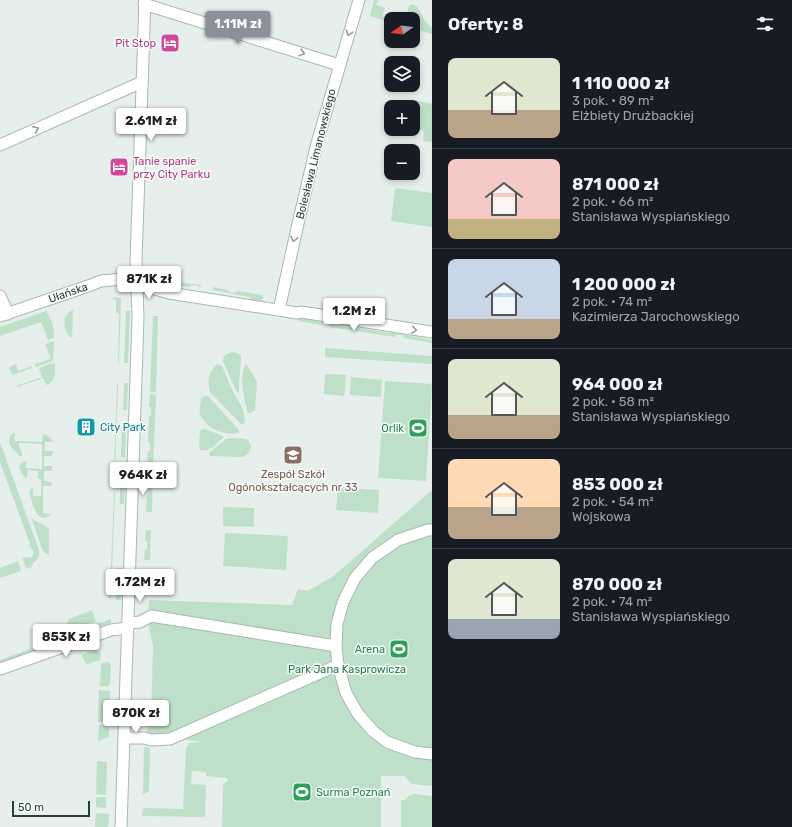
<!DOCTYPE html>
<html lang="pl">
<head>
<meta charset="utf-8">
<style>
  :root { --surface:#171b24; --page:#242831; --text:#f1f3f6; --muted:#9ea1a6; --line:#363941; --accent:#8c9099 }
  body { margin:0; font-family:Rubik,sans-serif; background:var(--page); color:var(--text); height:100vh; display:flex; flex-direction:column; font-size:15px; white-space:nowrap }
  * { box-sizing:border-box; margin:0 }
  p { font-size:13px; color:var(--muted) }
  .icon { flex:none; width:22px; height:22px; fill:none; stroke:currentColor; stroke-width:2; stroke-linecap:round; stroke-linejoin:round }
  .map { position:relative; flex:1; overflow:hidden }
  .side { display:flex; flex-direction:column; background:var(--surface); width:360px }
  .side>* { flex:none }
  .needle { width:26px; rotate:256deg }
  .tools { position:absolute; left:384px; top:12px; display:grid; gap:8px }
  .tools a { display:grid; place-items:center; width:36px; height:36px; border-radius:8px; background:var(--surface); box-shadow:0 2px 6px #0003; font-size:20px }
  .scale { position:absolute; left:12px; bottom:10px; width:78px; box-sizing:border-box; padding-left:4px; border:2px solid #24423a; border-top:0; font-size:11px; line-height:14px; white-space:nowrap; color:#24423a; -webkit-text-stroke:3px #f7fbf9; paint-order:stroke }
  .price { position:absolute; translate:-50% -34px; padding:0 9px; border-radius:4px; background:#fff; color:#222; font-size:13px; line-height:26px; filter:drop-shadow(0 1px 2px #0008) }
  .price::after { content:''; position:absolute; left:50%; top:24px; width:12px; height:9px; margin-left:-6px; background:inherit; clip-path:polygon(0 0,100% 0,50% 100%) }
  .price.active { background:var(--accent); color:#fff }
  ul { padding:0; list-style:none }
  li { display:flex; align-items:center; gap:12px; height:100px; padding:0 16px }
  li+li { border-top:1px solid var(--line) }
  li span { display:grid; place-items:center; flex:none; width:112px; height:80px; border-radius:8px; color:#555 }
  li>.icon { margin-inline-start:auto }
  span .icon { width:48px; height:48px; fill:#fffc; stroke-width:1 }
  li b { font-size:17px }
  h2 { display:flex; justify-content:space-between; align-items:center; height:48px; padding:0 16px; font-size:17px }
  main { display:flex; flex:1; min-height:0 }
  .map>svg:first-child { display:block }
  .green { fill:#bfe0c8 }
  .lines { fill:none; stroke-linecap:round; stroke-linejoin:round }
  .street-casing { stroke:#a8b8b2; stroke-width:13 }
  .street { stroke:#fff; stroke-width:11 }
  .oneway { stroke:#92a09c }
  .labels { text-anchor:middle; dominant-baseline:central; stroke-width:3; stroke-linejoin:round; paint-order:stroke }
  .hotel-label { font-size:11px; fill:#b23c85; stroke:#f7fbf9; text-anchor:end }
  .street-label { font-size:11px; fill:#24423a; stroke:#f7fbf9 }
  .culture-label { font-size:11px; fill:#0d838f; stroke:#f7fbf9; text-anchor:start }
  .leisure-label { font-size:11px; fill:#27864d; stroke:#f7fbf9; text-anchor:end }
  .education-label { font-size:11px; fill:#785e54; stroke:#f7fbf9 }
  .park-label { font-size:11px; fill:#2d7a4b; stroke:#f7fbf9 }
</style>
</head>
<body>
<main>
<div class="map">
<svg width="432" height="827" viewBox="0 0 432 827">
  <rect width="100%" height="100%" fill="#e6efeb"/>
  <g class="green">
    <polygon points="374,0 378,0 376,5 385,8 382,17 391,20 391,22 370,16"/>
    <polygon points="412,4 417,6 425,21 432,28 432,34 413,28 413,19 405,19 409,6"/>
    <polygon points="414,100 432,104 432,142 423,141 424,130 413,129 413,107"/>
    <polygon points="395,188 432,193 432,227 391,221"/>
    <polygon points="156,278 168,280 169,283 175,284 177,282 201,285 200,288 198,286 191,285 189,287 176,285 176,286 155,282 155,280"/>
    <polygon points="214,287 228,290 229,292 235,293 238,291 262,295 263,297 262,302 252,301 249,297 213,290"/>
    <polygon points="113,297 121,298 119,363 118,363 119,314 116,312 116,300 113,299"/>
    <path d="M73 310 72 337H70C63 330 61 314 73 310Z"/>
    <path d="M46 311C52 319 54 328 54 338L48 340 41 322 0 336V327Z"/>
    <polygon points="126,311 130,311 128,363 124,363"/>
    <polygon points="153,316 158,316 156,392 150,392"/>
    <polygon points="299,318 330,323 331,324 390,333 390,332 432,340 432,343 404,338 403,335 397,335 395,337 330,327 328,324 323,323 321,325 299,321"/>
    <polygon points="54,341 53,361 36,367 35,364 51,359 45,344"/>
    <polygon points="325,348 432,356 432,364 325,357"/>
    <polygon points="232,352 238,353 241,356 241,359 239,383 239,392 238,393 236,391 223,361 224,356 229,353"/>
    <path d="M55 362C55 372 57 381 46 385L43 378 17 387 16 386 42 377 39 368Z"/>
    <polygon points="16,364 18,371 32,366 32,368 12,375 9,367"/>
    <path d="M217 364 222 366C226 375 230 386 235 395 241 405 244 410 245 422L243 424H241L210 392C207 380 208 373 217 364Z"/>
    <path d="M245 365H247L256 380 257 383 255 410 250 413H248C244 398 239 380 245 365Z"/>
    <polygon points="325,374 346,375 344,396 324,394"/>
    <polygon points="351,377 382,380 381,397 350,395"/>
    <polygon points="385,381 432,384 426,481 378,478"/>
    <polygon points="124,383 128,383 127,410 123,410"/>
    <polygon points="117,384 118,384 115,474 114,474"/>
    <polygon points="150,394 156,395 153,466 147,466 148,451 150,451 150,443 148,442 149,416 151,416 151,407 149,407"/>
    <path d="M206 396H208L239 430V432C234 436 218 432 212 428 207 425 202 419 200 414 199 409 201 402 201 398Z"/>
    <path d="M203 429C208 429 217 434 223 436V438C217 443 209 453 200 450L199 443 200 431Z"/>
    <polygon points="122,431 126,431 125,458 121,457"/>
    <path d="M13 433H15V441L42 442 43 434C48 435 51 437 53 442H45V451H53L52 456H44V466H52V471H44V481L52 482 51 486H43V513L51 514C37 528 32 501 29 492L30 489 33 488V496H41V479H38V471L28 470 27 478C22 477 21 471 19 466L22 462 26 461V468L42 469V444L19 443V446L22 453V456H20C13 450 7 445 10 436Z"/>
    <path d="M233 438 245 439 248 440 251 446C250 452 248 455 242 457L210 456 209 453 226 439Z"/>
    <path d="M0 442 39 550C40 556 39 559 33 563L32 567 26 569 23 559V558C26 557 29 558 32 557L34 552 29 545 30 544 0 462Z"/>
    <polygon points="147,471 153,472 152,512 146,512 147,495 148,495 149,486 147,486"/>
    <polygon points="120,478 125,478 124,504 120,504"/>
    <polygon points="338,487 379,490 378,513 336,510"/>
    <polygon points="432,490 432,786 411,784 405,776 381,776 381,827 222,827 223,784 228,781 227,778 206,776 206,772 192,771 191,784 206,785 205,817 142,816 143,809 146,808 183,809 186,749 187,746 190,743 202,742 145,734 151,723 153,646 148,623 149,600 292,605 298,589 308,591 332,577 367,547 379,536"/>
    <polygon points="114,492 115,492 111,598 108,598 110,592"/>
    <polygon points="223,507 254,508 254,527 223,526"/>
    <path d="M31 517C36 523 43 523 49 529V555L44 552 42 549Z"/>
    <polygon points="146,530 151,530 150,560 144,560 145,550 147,549 147,541 145,541"/>
    <polygon points="225,533 288,536 286,570 223,566"/>
    <polygon points="18,561 21,571 0,578 0,568"/>
    <polygon points="117,568 122,568 121,600 116,600"/>
    <polygon points="92,610 96,621 68,631 67,623 69,619"/>
    <polygon points="111,619 111,623 74,636 70,634"/>
    <polygon points="49,626 50,626 54,636 40,641 36,630 41,628 44,636 51,633"/>
    <polygon points="59,638 58,642 0,663 0,660"/>
    <polygon points="96,650 101,653 100,660 87,664 85,663 82,655"/>
    <polygon points="106,662 109,662 111,666 110,683 108,686 100,686 101,664"/>
    <path d="M99 690 110 691 109 717C107 723 103 722 98 722Z"/>
    <polygon points="99,725 107,726 109,729 109,737 98,741"/>
    <polygon points="144,747 148,747 150,749 150,752 149,790 148,792 143,794"/>
    <polygon points="97,761 107,762 106,795 96,794"/>
    <polygon points="414,794 432,796 432,827 401,827 401,800 405,800 409,796"/>
    <polygon points="96,797 106,797 106,808 96,807"/>
    <polygon points="96,813 109,814 108,827 95,827"/>
  </g>
  <g class="lines">
    <g class="street-casing">
      <g id="street">
        <polyline points="144,4 339,65"/>
        <polyline points="0,145 142,82"/>
        <polyline points="0,296 8,314"/>
        <polyline points="279,310 297,228 317,143 359,0"/>
        <polyline points="0,316 91,285 101,281 112,280 120,279 151,288 169,293 297,313 301,312 432,332"/>
        <polyline points="432,530 428,530 398,540 372,558 355,578 343,602 337,624 336,646 338,665 346,693 358,714 373,731 387,742 415,752 432,754"/>
        <polyline points="128,623 140,622 151,616 336,646"/>
        <polyline points="0,669 111,630 128,628"/>
        <polyline points="124,738 144,738 151,740 170,739 338,665"/>
        <polyline points="121,827 138,317 136,261 145,0"/>
      </g>
    </g>
    <use href="#street" class="street"/>
  </g>
  <defs><path id="oneway-chevron" d="M-2-3.5L2.5 0L-2 3.5" fill="none" stroke-width="1.6" stroke-linecap="round" stroke-linejoin="round"/></defs>
  <g class="oneway">
    <use href="#oneway-chevron" transform="translate(349 33) rotate(107)"/>
    <use href="#oneway-chevron" transform="translate(302 53) rotate(18)"/>
    <use href="#oneway-chevron" transform="translate(36 129) rotate(-24)"/>
    <use href="#oneway-chevron" transform="translate(294 239) rotate(102)"/>
    <use href="#oneway-chevron" transform="translate(414 330) rotate(9)"/>
  </g>
  <defs>
    <g id="hotel-square" transform="scale(1)"><rect x="-9" y="-9" width="18" height="18" rx="4" fill="#d1479c" stroke="#f7fbf9"/><path d="M-6-4.5h1.5V1H6V5H4.5V3h-9V5H-6ZM-4 0a1.8 1.8 0 1 1 3.6 0ZM.5 0V-2.5h3Q6-2.5 6 0Z" fill="#fff"/></g>
    <g id="building-square" transform="scale(1)"><rect x="-9" y="-9" width="18" height="18" rx="4" fill="#0f9aa8" stroke="#f7fbf9"/><path d="M-4-6H4V6H1V3H-1V6H-4ZM-2.5-4.3h1.7v1.8h-1.7ZM.8-4.3h1.7v1.8H.8ZM-2.5-1h1.7V.8h-1.7ZM.8-1h1.7V.8H.8Z" fill="#fff"/></g>
    <g id="stadium-square" transform="scale(1)"><rect x="-9" y="-9" width="18" height="18" rx="4" fill="#2e9e5b" stroke="#f7fbf9"/><path d="M0-5a6.5 5 0 1 0 0 10a6.5 5 0 1 0 0-10ZM-3.5-1.8h7v3.6h-7Z" fill="#fff"/></g>
    <g id="school-square" transform="scale(1)"><rect x="-9" y="-9" width="18" height="18" rx="4" fill="#8d6e63" stroke="#f7fbf9"/><path d="M0-5L7-2L0 1L-7-2ZM-4 1L0 2.5L4 1V4Q0 6-4 4Z" fill="#fff"/></g>
  </defs>
  <g fill-rule="evenodd">
    <use href="#hotel-square" x="170" y="43"/>
    <use href="#hotel-square" x="119" y="167"/>
    <use href="#building-square" x="86" y="427"/>
    <use href="#stadium-square" x="418" y="428"/>
    <use href="#school-square" x="293" y="455"/>
    <use href="#stadium-square" x="399" y="649"/>
    <use href="#stadium-square" x="302" y="792"/>
  </g>
  <g class="labels">
    <g class="hotel-label">
      <text x="156" y="43">Pit Stop</text>
      <text x="133" y="161" text-anchor="start">Tanie spanie<tspan x="133" dy="13">przy City Parku</tspan></text>
    </g>
    <g class="street-label">
      <text transform="translate(316 154) rotate(-76)">Bolesława Limanowskiego</text>
      <text transform="translate(68 293) rotate(-19)">Ułańska</text>
    </g>
    <g class="culture-label">
      <text x="100" y="427">City Park</text>
    </g>
    <g class="leisure-label">
      <text x="404" y="428">Orlik</text>
      <text x="385" y="649">Arena</text>
      <text x="316" y="792" text-anchor="start">Surma Poznań</text>
    </g>
    <g class="education-label">
      <text x="293" y="474">Zespół Szkół<tspan x="293" dy="13">Ogónokształcących nr 33</tspan></text>
    </g>
    <g class="park-label">
      <text x="347" y="669">Park Jana Kasprowicza</text>
    </g>
  </g>
</svg>
<div class="tools">
<a><svg class="needle" viewBox="-14 -14 28 28"><path d="M0-13l5 13h-10z" fill="#e53935"/><path d="M0 13l5-13h-10z" fill="#9ea1a6"/></svg></a>
<a><svg class="icon" aria-label="layers" viewBox="0 0 24 24"><path d="M12 4l9 5-9 5-9-5zM3 14l9 5 9-5"/></svg></a>
<a>+</a>
<a>−</a>
</div>
<div class="scale">50 m</div>
<b class="price active" style="left:238px;top:45px">1.11M zł</b>
<b class="price" style="left:151px;top:142px">2.61M zł</b>
<b class="price" style="left:149px;top:300px">871K zł</b>
<b class="price" style="left:354px;top:332px">1.2M zł</b>
<b class="price" style="left:143px;top:496px">964K zł</b>
<b class="price" style="left:140px;top:603px">1.72M zł</b>
<b class="price" style="left:66px;top:658px">853K zł</b>
<b class="price" style="left:136px;top:734px">870K zł</b>
</div>
<section class="side">
<h2>Oferty: 8<svg class="icon" aria-label="filters" viewBox="0 0 24 24"><path d="M4 7h16M4 17h16"/><circle cx="9" cy="7" r="2"/><circle cx="15" cy="17" r="2"/></svg></h2>
<ul>
<li><span style="background:linear-gradient(#dfe7d0 65%,#b9a48a 0)"><svg class="icon" aria-label="home" viewBox="0 0 24 24"><path d="M3 11l9-7 9 7M6 9v11h12V9"/></svg></span><div><b>1 110 000 zł</b><p>3 pok. · 89 m²</p><p>Elżbiety Drużbackiej</p></div></li>
<li><span style="background:linear-gradient(#f6c9c9 75%,#c2b280 0)"><svg class="icon" aria-label="home" viewBox="0 0 24 24"><path d="M3 11l9-7 9 7M6 9v11h12V9"/></svg></span><div><b>871 000 zł</b><p>2 pok. · 66 m²</p><p>Stanisława Wyspiańskiego</p></div></li>
<li><span style="background:linear-gradient(#c9d6e8 75%,#b9a48a 0)"><svg class="icon" aria-label="home" viewBox="0 0 24 24"><path d="M3 11l9-7 9 7M6 9v11h12V9"/></svg></span><div><b>1 200 000 zł</b><p>2 pok. · 74 m²</p><p>Kazimierza Jarochowskiego</p></div></li>
<li><span style="background:linear-gradient(#dfe7d0 70%,#b9a48a 0)"><svg class="icon" aria-label="home" viewBox="0 0 24 24"><path d="M3 11l9-7 9 7M6 9v11h12V9"/></svg></span><div><b>964 000 zł</b><p>2 pok. · 58 m²</p><p>Stanisława Wyspiańskiego</p></div></li>
<li><span style="background:linear-gradient(#ffd9b3 60%,#b9a48a 0)"><svg class="icon" aria-label="home" viewBox="0 0 24 24"><path d="M3 11l9-7 9 7M6 9v11h12V9"/></svg></span><div><b>853 000 zł</b><p>2 pok. · 54 m²</p><p>Wojskowa</p></div></li>
<li><span style="background:linear-gradient(#dfe7d0 75%,#9aa5b1 0)"><svg class="icon" aria-label="home" viewBox="0 0 24 24"><path d="M3 11l9-7 9 7M6 9v11h12V9"/></svg></span><div><b>870 000 zł</b><p>2 pok. · 74 m²</p><p>Stanisława Wyspiańskiego</p></div></li>
</ul>
</section>
</main>
</body>
</html>
